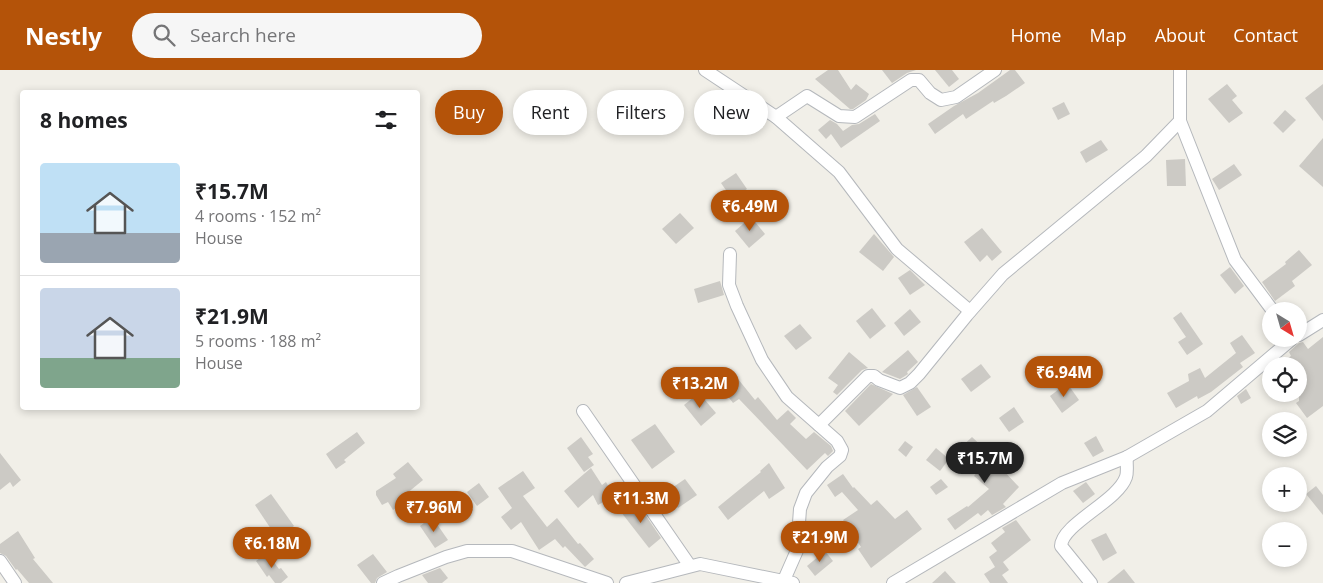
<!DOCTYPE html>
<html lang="en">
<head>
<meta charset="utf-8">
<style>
  :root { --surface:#fff; --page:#f6f6f6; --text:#202124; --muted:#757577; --line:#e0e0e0; --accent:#b45309 }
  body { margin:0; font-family:"Open Sans",sans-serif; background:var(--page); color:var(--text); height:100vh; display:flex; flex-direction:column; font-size:19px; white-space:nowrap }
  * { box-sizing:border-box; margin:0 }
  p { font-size:16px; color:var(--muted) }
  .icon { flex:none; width:28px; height:28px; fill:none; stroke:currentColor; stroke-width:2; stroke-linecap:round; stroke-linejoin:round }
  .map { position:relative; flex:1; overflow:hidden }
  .details { position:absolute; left:20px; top:20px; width:400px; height:320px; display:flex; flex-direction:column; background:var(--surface); border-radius:5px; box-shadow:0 2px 8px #0003 }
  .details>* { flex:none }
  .guide { position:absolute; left:435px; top:20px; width:475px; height:45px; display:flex; gap:10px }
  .needle { width:32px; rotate:143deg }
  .tools { position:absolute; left:1262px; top:232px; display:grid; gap:10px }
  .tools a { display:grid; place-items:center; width:45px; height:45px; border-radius:50%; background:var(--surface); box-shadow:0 2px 8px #0003; font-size:25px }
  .price { position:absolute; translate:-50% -42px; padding:0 11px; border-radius:18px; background:var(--accent); color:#fff; font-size:16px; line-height:32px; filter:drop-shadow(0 1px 2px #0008) }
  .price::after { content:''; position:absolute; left:50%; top:30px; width:15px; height:11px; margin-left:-8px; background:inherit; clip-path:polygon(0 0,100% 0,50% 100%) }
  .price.selected { background:#222; color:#fff }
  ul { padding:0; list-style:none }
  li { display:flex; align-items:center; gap:15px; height:125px; padding:0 20px }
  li+li { border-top:1px solid var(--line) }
  li span { display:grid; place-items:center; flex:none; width:140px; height:100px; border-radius:5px; color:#555 }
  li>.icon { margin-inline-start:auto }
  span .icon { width:60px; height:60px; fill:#fffc; stroke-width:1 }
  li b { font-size:21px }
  h2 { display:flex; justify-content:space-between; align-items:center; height:60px; padding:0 20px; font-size:21px }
  .tag { padding:0 18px; border-radius:22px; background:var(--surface); box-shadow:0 2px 8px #0003; font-size:18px; line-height:45px }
  .tag.selected { background:var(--accent); color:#fff }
  header { display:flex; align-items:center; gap:30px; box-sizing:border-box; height:70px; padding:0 25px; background:var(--accent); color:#fff }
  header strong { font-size:24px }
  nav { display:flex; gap:28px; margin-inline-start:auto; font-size:18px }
  .search { width:350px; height:45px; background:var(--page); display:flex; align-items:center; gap:12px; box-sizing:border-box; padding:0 18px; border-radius:28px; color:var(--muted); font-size:19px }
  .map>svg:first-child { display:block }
  .building { fill:#cccac5 }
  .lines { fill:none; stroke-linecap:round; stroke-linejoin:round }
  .street-casing { stroke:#b5b8bc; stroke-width:14 }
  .street { stroke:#fff; stroke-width:12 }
</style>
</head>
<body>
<header>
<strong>Nestly</strong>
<div class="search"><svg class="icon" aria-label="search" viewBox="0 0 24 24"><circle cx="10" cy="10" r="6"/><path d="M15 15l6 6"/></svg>Search here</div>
<nav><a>Home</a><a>Map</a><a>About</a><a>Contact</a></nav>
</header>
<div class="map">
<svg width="1323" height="513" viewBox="0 0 1323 513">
  <rect width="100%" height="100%" fill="#f1efe8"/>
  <g class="building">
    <polygon points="828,0 838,0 851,20 856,14 869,24 866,30 853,39 850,39 815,9"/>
    <polygon points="882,0 916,0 907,3 892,13"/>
    <polygon points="935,0 952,0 959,9 949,17"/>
    <polygon points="1010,0 1015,0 1025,13 1006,26 994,33 993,31 966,49 963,44 935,64 928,54 954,36 978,23"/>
    <polygon points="1227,14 1237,26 1232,30 1243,43 1229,53 1208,29"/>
    <polygon points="1323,14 1323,51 1305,28"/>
    <polygon points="1064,32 1070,44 1058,50 1052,38"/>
    <polygon points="1285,40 1296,50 1283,63 1273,53"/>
    <polygon points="875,44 880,51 841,78 831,64 826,69 818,60 830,50 837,54 843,61 852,55 859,54"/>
    <polygon points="1323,68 1323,117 1299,96"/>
    <polygon points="1101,70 1108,80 1086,93 1080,82"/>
    <polygon points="1185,89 1186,116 1167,116 1166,90"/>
    <polygon points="1234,94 1242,105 1219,120 1212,109"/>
    <polygon points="736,103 747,119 732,129 721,113"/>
    <polygon points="680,143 694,158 676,174 662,159"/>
    <polygon points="751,147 765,164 749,178 735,161"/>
    <polygon points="982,158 1002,182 992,191 987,185 980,192 964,172"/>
    <polygon points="874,164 894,187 883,201 859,182"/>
    <polygon points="1299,180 1312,195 1292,211 1295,216 1275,231 1262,212 1286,194 1285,192"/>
    <polygon points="1230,197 1244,216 1235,224 1220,205"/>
    <polygon points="910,200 925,215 910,225 898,208"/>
    <polygon points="720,211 724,225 698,233 694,219"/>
    <polygon points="872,238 886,256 870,269 856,251"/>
    <polygon points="910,239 921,252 904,266 894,253"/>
    <polygon points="1181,242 1203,274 1187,285 1178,272 1186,267 1173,248"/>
    <polygon points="800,254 812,268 796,280 784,266"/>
    <polygon points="1242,265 1255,283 1240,293 1243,297 1211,322 1198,329 1197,326 1176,338 1167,323 1189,311 1188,304 1200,298 1205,308 1236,283 1230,273"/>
    <polygon points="1323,267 1323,336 1307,348 1296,333 1299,331 1299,296 1277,296 1291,286 1289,282 1299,273 1303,272 1308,279"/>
    <polygon points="908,280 918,292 907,302 908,304 905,306 900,309 882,302"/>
    <polygon points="849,282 868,298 862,300 837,325 833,322 838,315 828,308"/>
    <polygon points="981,294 991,307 971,322 961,309"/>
    <polygon points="738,309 755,330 758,327 777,350 788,340 796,348 790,354 806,369 814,362 831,376 833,381 828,386 825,383 807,400 739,329 733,333 723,320"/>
    <polygon points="1067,313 1079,330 1062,343 1050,326"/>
    <polygon points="871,314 893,324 859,356 845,341"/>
    <polygon points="917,317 931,337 917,346 903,325"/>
    <polygon points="1246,319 1251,328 1241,334 1237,326"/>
    <polygon points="699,323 716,343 701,356 684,335"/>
    <polygon points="1014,337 1024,352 1009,362 999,348"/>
    <polygon points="655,354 675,382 652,399 631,370"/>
    <polygon points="357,362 365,373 344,390 346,392 336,399 326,384"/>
    <polygon points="1096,366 1104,381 1093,387 1084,373"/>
    <polygon points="581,367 593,384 588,387 594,395 584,402 567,378"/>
    <polygon points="972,367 1004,397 1002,399 1019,417 1003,434 1006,437 992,445 988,440 981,446 978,443 955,460 947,449 967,436 968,437 989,419 974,406 977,402 957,381"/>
    <polygon points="905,371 913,377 906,387 898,380"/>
    <polygon points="936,378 949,389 940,401 926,390"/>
    <polygon points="0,383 21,410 13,417 10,412 0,420"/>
    <polygon points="408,392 423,410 400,429 403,434 393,440 388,432 382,435 376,425 376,421 396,408 393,404"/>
    <polygon points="769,393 785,418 769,429 764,421 728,450 718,437 761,402 760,401"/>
    <polygon points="591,398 602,415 606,412 614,426 598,435 593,425 578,438 564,421"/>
    <polygon points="523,401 535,418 523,426 547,457 557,448 578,474 580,473 594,489 585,497 565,476 563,478 555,469 539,480 521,452 511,460 501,447 512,438 498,418"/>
    <polygon points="843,404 853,418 854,417 871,435 877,430 895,449 907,440 922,459 871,498 858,479 861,477 843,450 858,440 842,422 835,427 827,415"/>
    <polygon points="685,409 697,425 678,438 666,422"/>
    <polygon points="941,409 948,417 936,425 930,417"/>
    <polygon points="1086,412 1095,424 1083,433 1073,421"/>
    <polygon points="479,413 489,427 477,436 467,422"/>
    <polygon points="1316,416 1323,425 1323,445 1306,424"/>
    <polygon points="271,424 294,456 277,468 255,435"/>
    <polygon points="636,431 661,468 649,478 621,442"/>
    <polygon points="432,447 448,470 435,478 420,456"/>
    <polygon points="1016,450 1031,470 1003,492 1009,500 1002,505 1008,513 990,513 984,504 995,497 989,487 997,481 991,473 1005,462 1002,458"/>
    <polygon points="18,461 35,488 33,489 53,513 29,513 17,499 16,500 6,486 0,483 0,474"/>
    <polygon points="1106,463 1117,483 1103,491 1091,470"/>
    <polygon points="825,481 833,491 815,506 807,496"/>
    <polygon points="267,483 279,499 281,498 288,507 281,513 275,513 269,505 267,507 256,491"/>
    <polygon points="373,484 387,502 377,508 375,513 371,513 357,495"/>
    <polygon points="440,498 448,508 442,513 428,513 422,505"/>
    <polygon points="1124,499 1135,513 1107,513"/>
    <polygon points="945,501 956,513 932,513"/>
  </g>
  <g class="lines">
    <g class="street-casing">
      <g id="street">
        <polyline points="705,0 776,47 807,26 839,46 855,47 911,10 919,10 930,23 941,30 956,27 995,0"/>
        <polyline points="1180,0 1180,51 1235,190 1273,241"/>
        <polyline points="776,47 839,102 897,179 970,241"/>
        <polyline points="730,184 729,215 737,236 762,290 787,327 837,371 842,380 840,386 827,397 806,423 800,439 799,453 802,469 784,510"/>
        <polyline points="1299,265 1323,250"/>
        <polyline points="583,341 690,496"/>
        <polyline points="819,355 868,306 874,306 879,310 900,318 910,313 919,304 967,245 1003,204 1146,86 1180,51"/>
        <polyline points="0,491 15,513"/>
        <polyline points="383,513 398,506 446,487 467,481 512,481 607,513"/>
        <polyline points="626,513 700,494 793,513"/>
        <polyline points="893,513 1062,413 1127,387 1207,341 1292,269"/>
        <path d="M1091 513 1061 476C1062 454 1118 431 1126 407 1128 401 1126 393 1127 387"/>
      </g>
    </g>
    <use href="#street" class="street"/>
  </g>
</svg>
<div class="tools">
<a><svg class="needle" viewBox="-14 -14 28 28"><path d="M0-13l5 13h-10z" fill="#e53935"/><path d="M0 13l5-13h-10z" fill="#757577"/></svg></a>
<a><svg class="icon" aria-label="locate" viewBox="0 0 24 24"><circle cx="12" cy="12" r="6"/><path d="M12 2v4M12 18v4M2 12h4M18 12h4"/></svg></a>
<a><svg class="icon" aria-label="layers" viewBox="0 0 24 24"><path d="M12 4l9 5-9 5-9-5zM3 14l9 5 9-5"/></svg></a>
<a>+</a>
<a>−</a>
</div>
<b class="price" style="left:750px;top:162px">₹6.49M</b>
<b class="price" style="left:1064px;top:328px">₹6.94M</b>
<b class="price" style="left:700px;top:339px">₹13.2M</b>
<b class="price selected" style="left:985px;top:414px">₹15.7M</b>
<b class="price" style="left:641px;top:454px">₹11.3M</b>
<b class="price" style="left:434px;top:463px">₹7.96M</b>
<b class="price" style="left:820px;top:493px">₹21.9M</b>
<b class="price" style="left:272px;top:499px">₹6.18M</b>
<div class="guide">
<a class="tag selected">Buy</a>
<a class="tag">Rent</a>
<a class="tag">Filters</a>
<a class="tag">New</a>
</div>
<section class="details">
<h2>8 homes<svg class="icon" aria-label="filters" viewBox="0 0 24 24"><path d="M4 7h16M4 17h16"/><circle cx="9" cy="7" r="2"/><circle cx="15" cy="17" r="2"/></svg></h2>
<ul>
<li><span style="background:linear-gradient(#bfe0f5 70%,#9aa5b1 0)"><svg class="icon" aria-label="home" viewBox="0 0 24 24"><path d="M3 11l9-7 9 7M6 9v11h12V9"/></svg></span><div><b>₹15.7M</b><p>4 rooms · 152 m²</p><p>House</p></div></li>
<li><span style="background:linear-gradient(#c9d6e8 70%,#7fa58c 0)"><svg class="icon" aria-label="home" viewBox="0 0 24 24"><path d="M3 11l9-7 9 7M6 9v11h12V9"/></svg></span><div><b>₹21.9M</b><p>5 rooms · 188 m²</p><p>House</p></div></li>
</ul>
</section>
</div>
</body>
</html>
